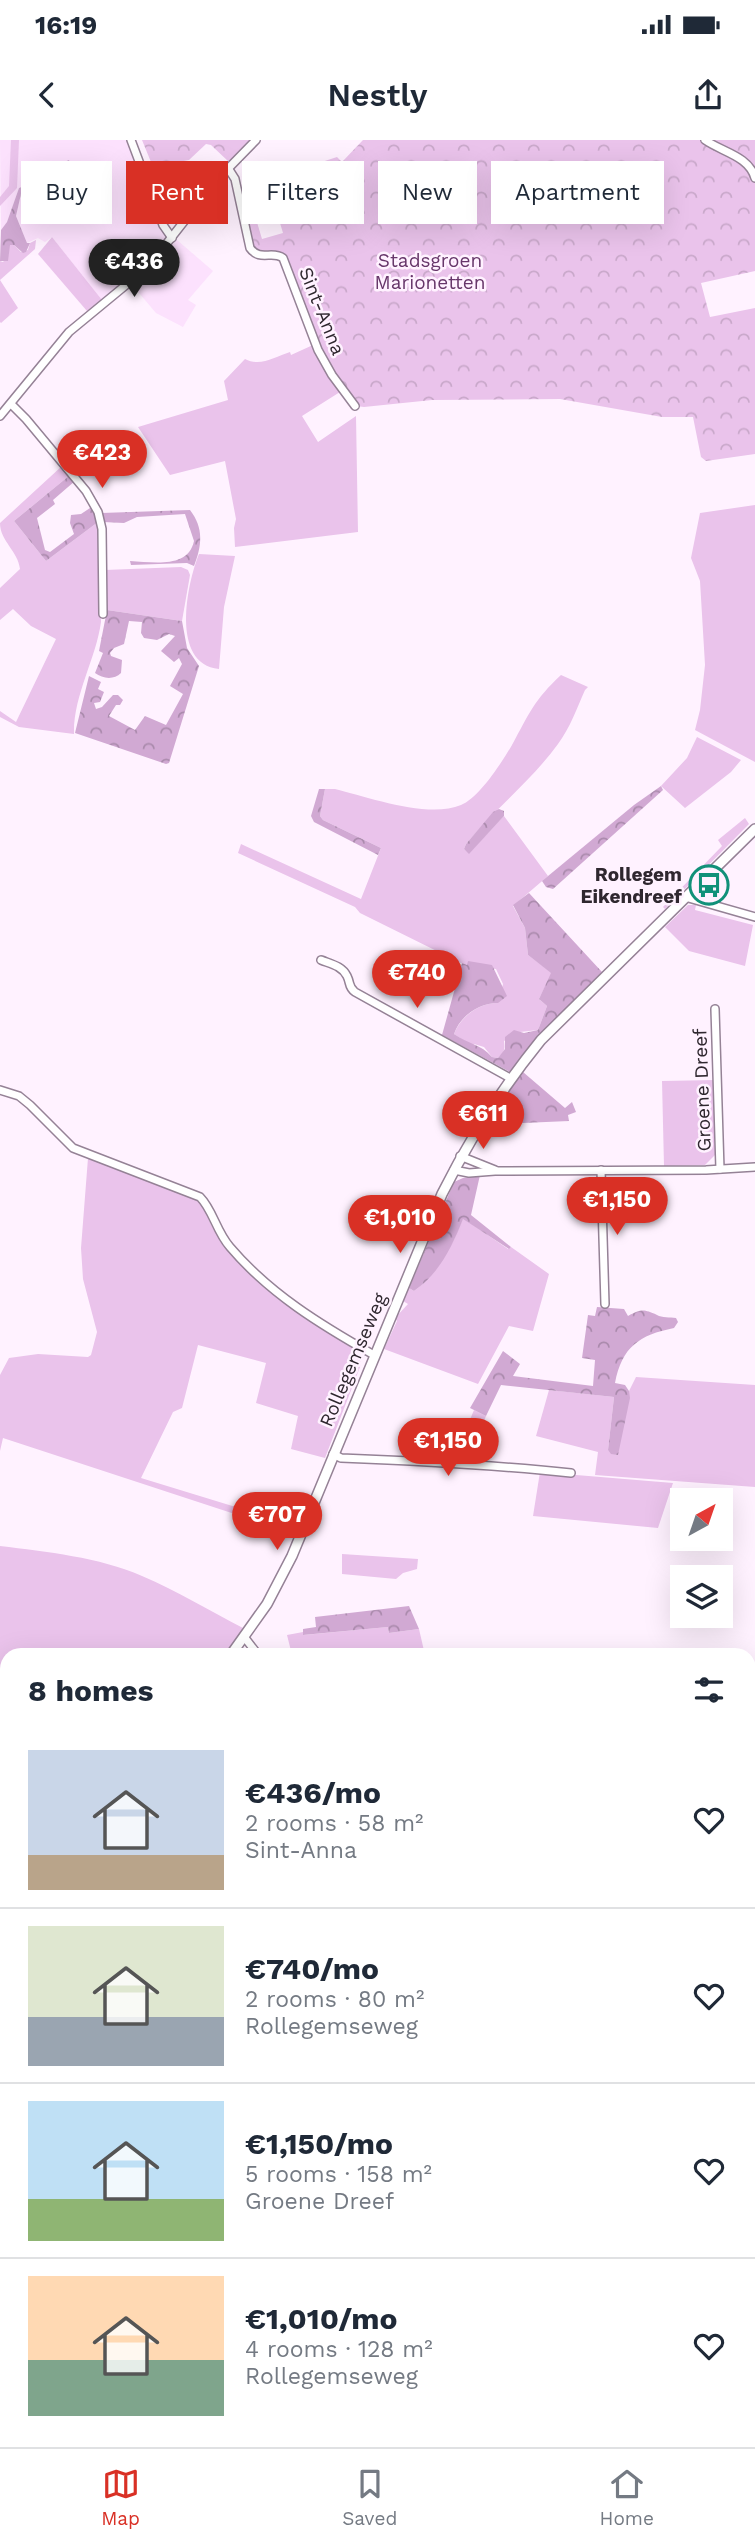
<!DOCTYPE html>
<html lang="en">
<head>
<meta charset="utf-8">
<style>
  :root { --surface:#fff; --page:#f2f2f3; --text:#1f2937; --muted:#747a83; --line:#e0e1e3; --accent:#d93025 }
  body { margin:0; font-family:"Work Sans",sans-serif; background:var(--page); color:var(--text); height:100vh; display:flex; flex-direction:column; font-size:26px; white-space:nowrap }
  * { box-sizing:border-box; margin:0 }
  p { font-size:23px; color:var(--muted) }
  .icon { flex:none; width:38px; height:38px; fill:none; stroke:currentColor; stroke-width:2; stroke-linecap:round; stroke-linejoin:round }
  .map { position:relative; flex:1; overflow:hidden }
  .sheet { position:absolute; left:0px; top:1508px; width:756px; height:800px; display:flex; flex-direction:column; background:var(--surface); border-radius:21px 21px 0 0; box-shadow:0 7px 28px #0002 }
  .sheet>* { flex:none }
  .hud { position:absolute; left:21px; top:21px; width:714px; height:63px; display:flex; gap:14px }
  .needle { width:46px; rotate:40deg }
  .tools { position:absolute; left:670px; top:1348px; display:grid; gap:14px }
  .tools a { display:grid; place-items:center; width:63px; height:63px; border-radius:0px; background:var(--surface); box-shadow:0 7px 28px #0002; font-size:35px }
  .price { position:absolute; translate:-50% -60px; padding:0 16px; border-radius:24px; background:var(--accent); color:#fff; font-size:23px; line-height:46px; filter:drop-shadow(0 2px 4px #0008) }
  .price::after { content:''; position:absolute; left:50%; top:42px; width:21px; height:16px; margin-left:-10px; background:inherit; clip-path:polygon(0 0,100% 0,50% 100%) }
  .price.active { background:#222; color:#fff }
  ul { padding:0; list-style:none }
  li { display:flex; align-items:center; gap:21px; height:175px; padding:0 28px }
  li+li { border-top:2px solid var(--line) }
  li span { display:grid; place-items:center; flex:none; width:196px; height:140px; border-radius:0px; color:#555 }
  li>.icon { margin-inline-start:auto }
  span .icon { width:84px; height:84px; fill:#fffc; stroke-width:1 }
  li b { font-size:30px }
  h2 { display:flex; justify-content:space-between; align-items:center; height:84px; padding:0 28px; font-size:30px }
  .chip { padding:0 24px; border-radius:0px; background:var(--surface); box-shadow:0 7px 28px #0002; font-size:24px; line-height:63px }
  .chip.active { background:var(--accent); color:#fff }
  .status { display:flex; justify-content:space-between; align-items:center; height:49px; padding:0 35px; background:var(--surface); direction:ltr }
  .status svg { height:19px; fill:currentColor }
  header { display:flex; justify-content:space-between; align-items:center; height:91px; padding:0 28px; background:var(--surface); font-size:32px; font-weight:600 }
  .tabs { display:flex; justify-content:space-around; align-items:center; height:98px; border-top:2px solid var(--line); background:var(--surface); font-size:19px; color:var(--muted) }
  .tabs a { display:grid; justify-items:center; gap:4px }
  .tabs .active { color:var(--accent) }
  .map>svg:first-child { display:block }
  .built { fill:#fce1fd }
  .grass { fill:#eac3eb }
  .forest { fill:url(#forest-crowns) }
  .park { fill:url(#park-crowns) }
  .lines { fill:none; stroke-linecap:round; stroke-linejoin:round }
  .minor-casing { stroke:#958296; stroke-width:10 }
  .tertiary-casing { stroke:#958296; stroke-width:12 }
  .minor { stroke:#fff; stroke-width:7 }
  .tertiary { stroke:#fff; stroke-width:9 }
  .labels { text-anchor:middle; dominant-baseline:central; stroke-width:5; stroke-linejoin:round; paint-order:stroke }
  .park-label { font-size:19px; fill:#67366a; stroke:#fff2ff }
  .street-label { font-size:19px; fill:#2f272f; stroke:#fff2ff }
  .poi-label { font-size:19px; font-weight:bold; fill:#2f272f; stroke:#fff2ff; text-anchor:end }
</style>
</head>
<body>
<div class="status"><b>16:19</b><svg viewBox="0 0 49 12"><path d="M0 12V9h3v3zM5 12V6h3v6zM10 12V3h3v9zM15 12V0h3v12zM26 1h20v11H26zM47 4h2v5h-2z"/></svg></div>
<header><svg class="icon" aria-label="back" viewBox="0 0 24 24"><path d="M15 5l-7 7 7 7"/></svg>Nestly<svg class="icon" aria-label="share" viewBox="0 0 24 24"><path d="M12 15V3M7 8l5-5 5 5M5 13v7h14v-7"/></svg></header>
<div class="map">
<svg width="755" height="2307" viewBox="0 0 755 2307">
  <defs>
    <pattern id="forest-crowns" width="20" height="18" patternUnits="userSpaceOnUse" patternTransform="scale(1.75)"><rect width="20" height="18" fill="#d1a9d3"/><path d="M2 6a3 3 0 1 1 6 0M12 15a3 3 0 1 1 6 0" fill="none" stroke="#aa8aac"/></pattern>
    <pattern id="park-crowns" width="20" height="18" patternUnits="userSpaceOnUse" patternTransform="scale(1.75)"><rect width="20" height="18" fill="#eac3eb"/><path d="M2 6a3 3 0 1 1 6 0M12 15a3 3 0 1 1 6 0" fill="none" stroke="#c9a8ca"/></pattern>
  </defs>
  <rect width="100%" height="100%" fill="#fff2ff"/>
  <g class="built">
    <polygon points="0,0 126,0 165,97 165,102 139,128 102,160 52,97 45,102 38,98 27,103 16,76 21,54 74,33 69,20 36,41 19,48 7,82 1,90"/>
    <polygon points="177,100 213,131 188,160 196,165 183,187 156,173 134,147"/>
  </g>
  <g class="grass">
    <polygon points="11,0 19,0 17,48 0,66 0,57 9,46"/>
    <polygon points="52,97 102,160 87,171 38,114"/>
    <polygon points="36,100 35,109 0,140 18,168 1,183 0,182 0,121 3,122 8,116 9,105 14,105 21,112 28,110 30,103"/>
    <path d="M313 205 340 252 302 276 318 302 356 276 358 392 235 407 234 388 236 379 225 321 170 335 138 287 228 260 224 241 245 219C260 227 275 217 290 212L291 215Z"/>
    <path d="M62 326 70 335 14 381 46 421 98 382 101 482C96 519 73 556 74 594L19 587 0 577V571L16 582 56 499 31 486 13 469 0 480V448L20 429C18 411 0 401 0 383Z"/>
    <polygon points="755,365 755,622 695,590 700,570 705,525 700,441 691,418 700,373"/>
    <path d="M199 414 235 416 224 467 219 529C170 524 187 443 199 414Z"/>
    <polygon points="181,427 188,430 190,435 182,481 107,470 105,430"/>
    <path d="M561 535 588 547 585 550C577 568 570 588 558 604 531 641 495 669 466 704L464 709 469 713 504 676 548 736 513 766 525 788 528 815 552 833 539 859 547 866 538 890 520 892 504 901C505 909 505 912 498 918L492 917 484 907 474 904 472 906 454 894C461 876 479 863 498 863L503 844 496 829 467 826 360 773 355 767 238 713 241 704 361 759 381 708 323 680 320 676 325 649H335C368 657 428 679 461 665 479 658 502 622 512 605 529 574 534 560 561 535Z"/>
    <polygon points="697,597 741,620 731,632 685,668 661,646 687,618"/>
    <polygon points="745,678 749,684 665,769 663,767 722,706 718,700"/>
    <polygon points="688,765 696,765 695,770 753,785 745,826 689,811 665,787"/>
    <polygon points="715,940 715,1015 705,1025 664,1026 662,941"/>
    <path d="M88 1018 197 1057C206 1068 208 1083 217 1094 255 1143 306 1178 358 1210L361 1216 360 1227 325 1318 291 1309 298 1276 256 1263 266 1223 198 1205 182 1268 173 1272 141 1338 252 1372 297 1382 293 1393 3 1298 0 1311V1235L9 1218 38 1214 88 1217 91 1215 97 1192 83 1139 81 1108Z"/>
    <path d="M463 1078 508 1109 511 1107 549 1134 533 1191 509 1186 478 1244 384 1209 397 1181 395 1178 408 1164 403 1161 409 1148 414 1151C437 1135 453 1104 463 1078Z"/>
    <polygon points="636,1237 755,1245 755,1347 595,1335 598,1312 536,1296 549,1250 614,1257 608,1310 617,1315 629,1251"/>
    <polygon points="474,1270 486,1276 466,1323 452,1323"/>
    <polygon points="540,1332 673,1343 658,1388 533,1376"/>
    <path d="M0 1406C47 1412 99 1417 142 1436 177 1451 210 1471 243 1488L234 1504 223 1515 7 1516V1618L0 1608Z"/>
    <polygon points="342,1414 418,1419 417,1429 403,1433 396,1439 342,1434"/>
    <polygon points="388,1487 389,1493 419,1489 425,1515 292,1515 287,1495 303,1492 304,1495"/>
    <polygon points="749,1926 755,1926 755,2090 749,2089"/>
    <polygon points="0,2242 7,2243 7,2301 153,2301 153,2307 12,2307 0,2299"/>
  </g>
  <g class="forest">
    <polygon points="69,20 74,33 21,54 16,76 27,103 30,103 26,112 23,113 14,105 10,105 8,121 0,121 1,90 7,82 19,48 36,41 35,34"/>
    <polygon points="70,335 75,341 53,360 55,364 37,378 45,410 50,412 74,394 70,383 71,375 81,374 93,366 98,382 46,421 14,381"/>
    <path d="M190 370C204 388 202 406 194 426L187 423 131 425 130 421C153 422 188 429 194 401L185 374 137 377 124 383 103 382 101 373Z"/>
    <path d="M107 470 182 481 187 508 199 526 169 623 166 624 75 593 89 536 101 542 98 549 104 552 100 562 94 563 96 569 102 567 113 555H118L123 560 120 565H116L109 576 135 590 145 576 166 585 183 554 170 546 182 524 179 518 174 522 161 511 175 496 169 494 157 500 144 498 141 493 142 482 129 481 124 504 114 508 110 513 111 516 122 520 121 533C114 540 103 539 95 533L103 513 99 511Z"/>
    <polygon points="661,646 663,650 553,749 546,747 542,741 634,665"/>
    <polygon points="319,649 325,649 320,676 323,680 381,708 378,715 314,682 311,676"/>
    <polygon points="499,669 504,671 504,676 469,714 464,709 466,704 493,672"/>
    <path d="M529 753 602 832 510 932 442 895 462 823 467 825 468 821 492 825 507 856 498 863C479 863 460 876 454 894 468 904 481 904 492 917L498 918 505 909V897L514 890 524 893 538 890 547 866 539 859 551 833 528 815 525 788 513 765Z"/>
    <polygon points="523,932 565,968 572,962 576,972 568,975 569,981 523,983 499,963"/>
    <path d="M480 1035 471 1075 511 1107 509 1109 463 1079C452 1107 439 1134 414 1151L409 1148 454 1042 463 1038Z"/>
    <path d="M597 1167 624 1169 628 1176C642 1169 643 1169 657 1175 662 1178 670 1177 676 1178L678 1182 674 1188C639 1195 622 1207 615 1243L625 1245 629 1251 630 1258 618 1315 611 1314 608 1310 614 1257 501 1245 486 1276 470 1268 503 1211 520 1224 513 1236 593 1246 595 1220 582 1218 588 1175 595 1176Z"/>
    <polygon points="409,1466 419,1489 389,1493 388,1487 303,1495 303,1489 316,1487 315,1477"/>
  </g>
  <g class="park">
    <polygon points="142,0 250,0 229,22 211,5 206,4 189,20 153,27"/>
    <polygon points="363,0 755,0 755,131 701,143 710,177 755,168 755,314 706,321 701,317 693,277 662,277 560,259 432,260 364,267 356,266 320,210 288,121 255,110 245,71 253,69 262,99 283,93 274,63 290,59 282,35 337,17 342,22"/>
  </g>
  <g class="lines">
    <g class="minor-casing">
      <g id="minor">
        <polyline points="131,0 163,85 172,98"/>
        <path d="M705 0C722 12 749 16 755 38"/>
        <path d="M228 28 235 39 250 108C260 122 272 110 283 118L318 210 332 235 355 266"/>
        <polyline points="11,264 26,279 86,351 98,372 102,389 103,474"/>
        <polyline points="0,276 69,192 149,126 215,42 256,0"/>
        <polyline points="685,757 755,777"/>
        <path d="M321 820C331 824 342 826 347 836 351 844 348 847 355 852L510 938"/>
        <polyline points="715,869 720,1029"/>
        <path d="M0 950 19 956 30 965 73 1008 200 1057C213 1070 216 1091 230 1107 270 1154 321 1185 374 1215"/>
        <polyline points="460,1016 495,1030"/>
        <polyline points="454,1030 469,1033 495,1031 706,1030 755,1027"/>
        <polyline points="601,1030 605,1164"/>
        <path d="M333 1314 341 1318C418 1321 495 1325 571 1333"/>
        <polyline points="245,1498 259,1516"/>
        <polyline points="749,1681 755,1668"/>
        <polyline points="0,2240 7,2241"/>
        <polyline points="339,2301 341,2307"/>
        <polyline points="480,2307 483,2301"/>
      </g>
    </g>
    <g class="tertiary-casing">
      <g id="tertiary">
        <path d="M230 1516 267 1464 292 1416 442 1054C470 998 502 948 541 900L755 689"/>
        <polyline points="0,1709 7,1704"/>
      </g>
    </g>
    <use href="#minor" class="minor"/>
    <use href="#tertiary" class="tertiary"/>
  </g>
  <defs>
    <g id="bus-ring" transform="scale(2.0125)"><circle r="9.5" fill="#fff2ff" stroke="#119179" stroke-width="1.5"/><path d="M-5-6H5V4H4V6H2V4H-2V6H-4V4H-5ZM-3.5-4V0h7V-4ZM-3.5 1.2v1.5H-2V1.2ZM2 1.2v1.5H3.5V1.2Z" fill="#119179"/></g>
  </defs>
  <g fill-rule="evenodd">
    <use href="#bus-ring" x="709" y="745"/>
  </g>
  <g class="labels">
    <g class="park-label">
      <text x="430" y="120">Stadsgroen<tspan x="430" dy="22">Marionetten</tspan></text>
    </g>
    <g class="street-label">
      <text transform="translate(322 171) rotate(68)">Sint-Anna</text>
      <text transform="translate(702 950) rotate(-92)">Groene Dreef</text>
      <text transform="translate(353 1220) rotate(-67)">Rollegemseweg</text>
    </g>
    <g class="poi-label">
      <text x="682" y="734">Rollegem<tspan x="682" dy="22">Eikendreef</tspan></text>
    </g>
  </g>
</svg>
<div class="tools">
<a><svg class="needle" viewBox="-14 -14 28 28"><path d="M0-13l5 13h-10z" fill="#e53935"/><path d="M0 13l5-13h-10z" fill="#747a83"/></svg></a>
<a><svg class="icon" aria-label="layers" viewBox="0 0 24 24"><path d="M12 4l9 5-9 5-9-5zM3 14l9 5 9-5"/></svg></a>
</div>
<b class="price active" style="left:134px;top:159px">€436</b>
<b class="price" style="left:102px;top:350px">€423</b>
<b class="price" style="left:417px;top:870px">€740</b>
<b class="price" style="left:483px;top:1011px">€611</b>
<b class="price" style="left:617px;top:1097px">€1,150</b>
<b class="price" style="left:400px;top:1115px">€1,010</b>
<b class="price" style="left:448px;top:1338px">€1,150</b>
<b class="price" style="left:277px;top:1412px">€707</b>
<div class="hud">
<a class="chip">Buy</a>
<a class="chip active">Rent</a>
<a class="chip">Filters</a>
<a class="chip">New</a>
<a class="chip">Apartment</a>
</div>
<section class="sheet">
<h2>8 homes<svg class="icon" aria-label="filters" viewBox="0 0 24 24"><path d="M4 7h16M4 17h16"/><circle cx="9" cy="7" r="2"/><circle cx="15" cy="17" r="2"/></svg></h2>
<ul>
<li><span style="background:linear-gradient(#c9d6e8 75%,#b9a48a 0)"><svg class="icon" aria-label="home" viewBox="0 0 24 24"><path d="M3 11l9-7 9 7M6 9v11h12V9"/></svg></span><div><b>€436/mo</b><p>2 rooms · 58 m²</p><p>Sint-Anna</p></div><svg class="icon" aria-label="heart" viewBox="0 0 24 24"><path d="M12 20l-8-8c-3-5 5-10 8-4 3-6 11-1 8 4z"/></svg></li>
<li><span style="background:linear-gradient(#dfe7d0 65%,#9aa5b1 0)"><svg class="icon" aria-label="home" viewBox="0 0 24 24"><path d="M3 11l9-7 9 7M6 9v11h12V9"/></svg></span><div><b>€740/mo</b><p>2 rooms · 80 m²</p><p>Rollegemseweg</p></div><svg class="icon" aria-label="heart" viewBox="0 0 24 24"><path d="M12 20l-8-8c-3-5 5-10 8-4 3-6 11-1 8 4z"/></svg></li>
<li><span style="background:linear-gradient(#bfe0f5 70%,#8fb573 0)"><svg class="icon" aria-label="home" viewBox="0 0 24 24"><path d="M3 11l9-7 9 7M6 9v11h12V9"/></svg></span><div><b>€1,150/mo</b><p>5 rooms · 158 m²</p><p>Groene Dreef</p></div><svg class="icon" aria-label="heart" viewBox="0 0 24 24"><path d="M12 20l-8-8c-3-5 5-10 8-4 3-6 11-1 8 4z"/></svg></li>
<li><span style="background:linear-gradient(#ffd9b3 60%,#7fa58c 0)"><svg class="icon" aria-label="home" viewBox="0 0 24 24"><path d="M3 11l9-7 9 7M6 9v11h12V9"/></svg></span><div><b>€1,010/mo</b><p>4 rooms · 128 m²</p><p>Rollegemseweg</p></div><svg class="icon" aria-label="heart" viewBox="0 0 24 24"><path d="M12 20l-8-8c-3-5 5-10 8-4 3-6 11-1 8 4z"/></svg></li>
</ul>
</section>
</div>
<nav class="tabs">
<a class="active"><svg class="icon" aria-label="map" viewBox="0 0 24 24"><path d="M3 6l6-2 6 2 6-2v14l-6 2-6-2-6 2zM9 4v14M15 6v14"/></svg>Map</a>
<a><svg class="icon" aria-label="saved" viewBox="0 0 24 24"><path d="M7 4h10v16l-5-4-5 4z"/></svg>Saved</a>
<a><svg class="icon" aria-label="home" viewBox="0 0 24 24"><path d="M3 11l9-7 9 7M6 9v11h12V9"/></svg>Home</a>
</nav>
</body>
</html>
